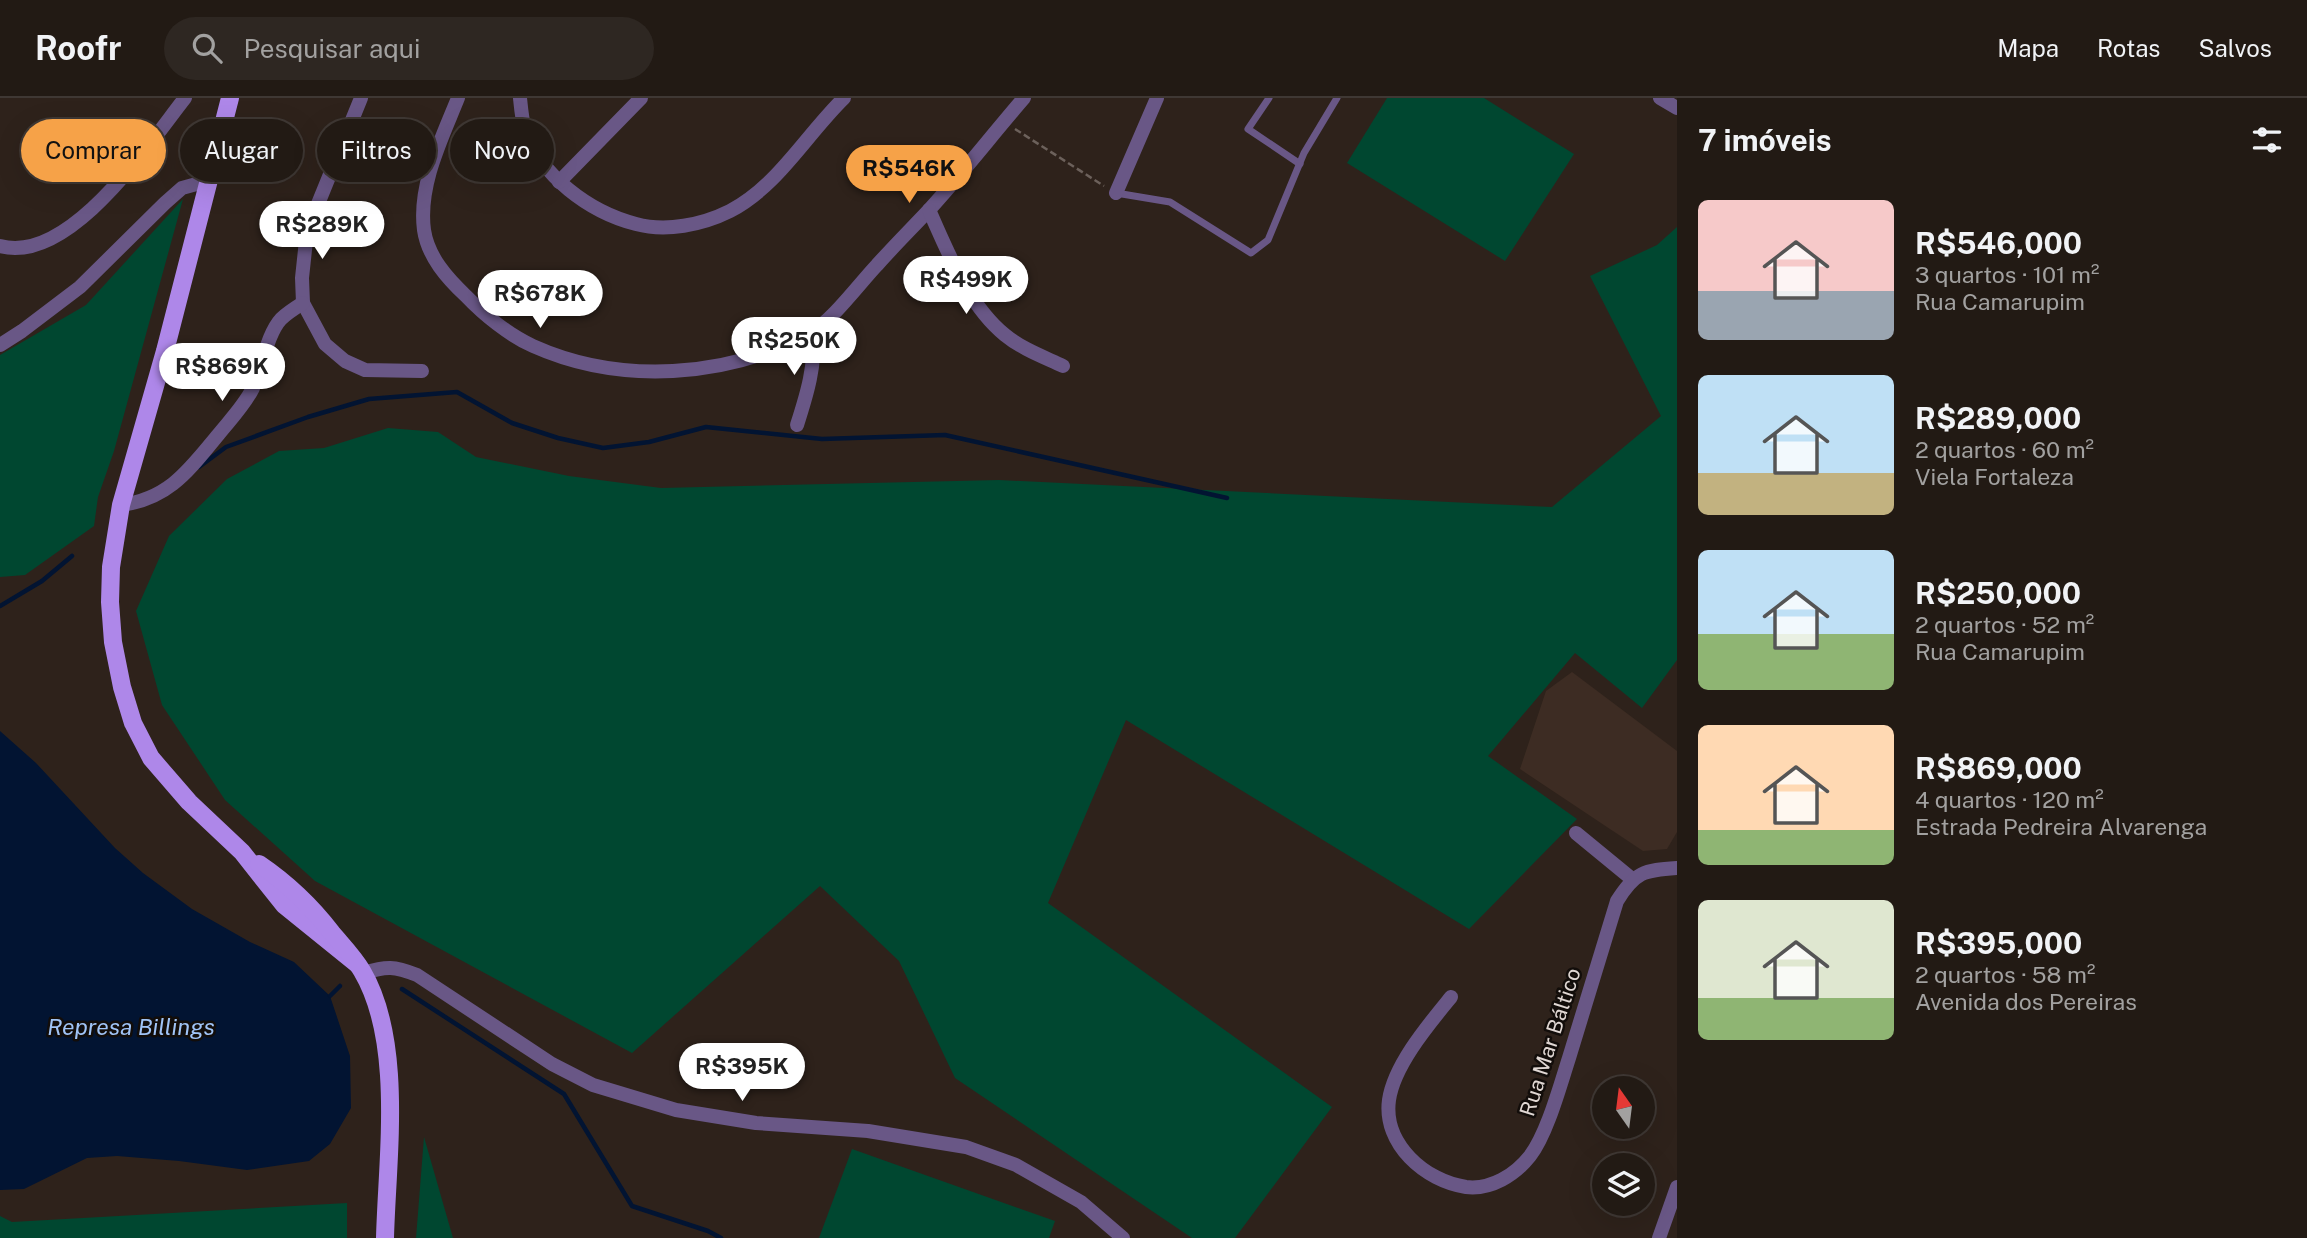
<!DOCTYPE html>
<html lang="pt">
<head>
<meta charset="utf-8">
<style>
  :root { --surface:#221a14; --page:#2e2722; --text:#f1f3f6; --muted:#a2a1a0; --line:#3f3834; --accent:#f6a248 }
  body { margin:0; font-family:"Public Sans",sans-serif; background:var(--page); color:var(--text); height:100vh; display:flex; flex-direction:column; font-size:26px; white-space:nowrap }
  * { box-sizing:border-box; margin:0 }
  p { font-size:23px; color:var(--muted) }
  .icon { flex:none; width:38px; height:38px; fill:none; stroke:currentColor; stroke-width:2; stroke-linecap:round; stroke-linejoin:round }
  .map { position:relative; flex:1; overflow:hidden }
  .drawer { display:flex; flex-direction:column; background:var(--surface); width:630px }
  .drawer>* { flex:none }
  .banner { position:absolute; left:21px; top:21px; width:665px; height:63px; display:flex; gap:14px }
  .needle { width:46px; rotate:346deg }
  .buttons { position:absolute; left:1592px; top:978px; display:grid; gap:14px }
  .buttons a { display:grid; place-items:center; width:63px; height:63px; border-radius:50%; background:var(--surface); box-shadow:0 7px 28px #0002,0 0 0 2px var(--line); font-size:35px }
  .price { position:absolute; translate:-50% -60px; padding:0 16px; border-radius:24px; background:#fff; color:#222; font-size:23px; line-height:46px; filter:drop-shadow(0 2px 4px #0008) }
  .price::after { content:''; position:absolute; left:50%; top:42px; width:21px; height:16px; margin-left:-10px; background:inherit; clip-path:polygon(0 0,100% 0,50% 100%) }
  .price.active { background:var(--accent); color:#111 }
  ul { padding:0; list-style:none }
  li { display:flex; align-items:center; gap:21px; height:175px; padding:0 21px }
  li span { display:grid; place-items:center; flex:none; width:196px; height:140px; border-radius:10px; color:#555 }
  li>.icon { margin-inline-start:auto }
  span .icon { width:84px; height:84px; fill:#fffc; stroke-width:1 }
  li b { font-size:30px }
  h2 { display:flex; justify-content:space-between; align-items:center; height:84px; padding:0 21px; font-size:30px }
  .chip { padding:0 24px; border-radius:32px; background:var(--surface); box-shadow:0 7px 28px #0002,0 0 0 2px var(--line); font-size:24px; line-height:63px }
  .chip.active { background:var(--accent); color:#111 }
  header { display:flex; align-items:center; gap:42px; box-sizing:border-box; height:98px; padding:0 35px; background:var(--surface); border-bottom:2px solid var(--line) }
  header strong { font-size:33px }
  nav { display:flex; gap:38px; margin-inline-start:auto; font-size:24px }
  .search { width:490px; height:63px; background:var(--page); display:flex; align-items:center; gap:18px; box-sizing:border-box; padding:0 24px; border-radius:38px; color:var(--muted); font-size:26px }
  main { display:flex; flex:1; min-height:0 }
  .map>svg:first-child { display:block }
  .built { fill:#3d2c23 }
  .green { fill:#004730 }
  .water { fill:#021432 }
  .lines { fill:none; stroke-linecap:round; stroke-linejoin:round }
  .stream { stroke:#021432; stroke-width:4.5 }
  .path { stroke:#6c615b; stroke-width:2.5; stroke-dasharray:7 3.5; stroke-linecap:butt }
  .service { stroke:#695786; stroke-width:7 }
  .minor { stroke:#695786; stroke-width:14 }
  .primary { stroke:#ae87e9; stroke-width:18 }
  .labels { text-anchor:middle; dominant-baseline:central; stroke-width:5; stroke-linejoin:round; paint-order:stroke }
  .street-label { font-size:21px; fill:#e1d8d4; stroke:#120d0a }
  .water-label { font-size:23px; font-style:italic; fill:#a0c4f7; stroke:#120d0a }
</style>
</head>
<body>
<header>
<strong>Roofr</strong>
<div class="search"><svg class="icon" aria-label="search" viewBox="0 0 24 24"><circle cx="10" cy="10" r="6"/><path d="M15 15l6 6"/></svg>Pesquisar aqui</div>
<nav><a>Mapa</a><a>Rotas</a><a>Salvos</a></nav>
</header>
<main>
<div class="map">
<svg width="1677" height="1140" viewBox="0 0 1677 1140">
  <rect width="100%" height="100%" fill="#2e221b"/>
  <polygon class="built" points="1572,574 1677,653 1677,734 1667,751 1643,753 1520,671 1546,593"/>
  <g class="green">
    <polygon points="1387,0 1484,0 1574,56 1505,163 1347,65"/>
    <polygon points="183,101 114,353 98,399 94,428 25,477 0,479 0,257 86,207"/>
    <polygon points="1677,129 1677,562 1642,610 1575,555 1488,658 1577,721 1469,831 1126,622 1048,805 1332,1009 1235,1140 1192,1140 955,980 899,863 820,788 632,955 315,783 225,702 162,607 136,513 169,438 227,381 279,353 324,350 388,330 438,334 476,359 569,378 661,390 999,382 1552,409 1661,318 1590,178 1657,147"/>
    <polygon points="424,1039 453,1140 416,1140"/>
    <polygon points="852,1051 1055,1123 1049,1140 819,1140"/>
    <polygon points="347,1105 347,1140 0,1140 0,1118 12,1124"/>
  </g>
  <polygon class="water" points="0,633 36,665 115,750 143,775 192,811 250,844 294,864 330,898 350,958 351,1010 330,1046 309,1063 247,1072 179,1063 117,1058 87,1060 24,1091 0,1092"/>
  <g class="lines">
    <g class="stream">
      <polyline points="199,369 226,349 308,319 369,301 457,294 512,325 558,340 603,350 649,344 706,329 822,341 945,337 1227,400"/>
      <polyline points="0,508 42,483 72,458"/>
      <polyline points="402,891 564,996 632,1108 708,1133 721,1140"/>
      <polyline points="330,898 340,888"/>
    </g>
    <polyline class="path" points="1015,31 1104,88"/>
    <g class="service">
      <polyline points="1269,0 1248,31 1300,66"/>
      <polyline points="1116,95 1170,104 1251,155 1268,142 1304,55 1337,0"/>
    </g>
    <g class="minor">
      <polyline points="361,0 307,133 302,180 303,205 325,246 345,263 365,272 422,273"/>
      <path d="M458 0C442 40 418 87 424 132 428 159 447 180 466 198 484 217 509 237 533 248 620 287 727 280 810 235 832 223 859 186 877 167 893 149 911 131 928 113 961 77 992 37 1024 0"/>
      <path d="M520 0C521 10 522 22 525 32 541 78 589 114 636 126 666 134 702 127 730 113 778 88 806 37 844 0"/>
      <polyline points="1660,0 1677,10"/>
      <polyline points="559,84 641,0"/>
      <polyline points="1116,95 1157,0"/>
      <path d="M929 112C948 154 968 207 1005 237 1022 251 1044 259 1063 268"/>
      <path d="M0 148C69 167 148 47 185 0"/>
      <polyline points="0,247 22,233 80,189 165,105 182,90 211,82"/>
      <path d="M797 327C807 296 816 267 813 233"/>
      <path d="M121 407C169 401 189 372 218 337 230 322 244 308 253 290 262 270 267 236 281 221 287 215 295 210 303 205"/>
      <polyline points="1576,735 1632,781"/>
      <path d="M363 875C387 868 394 868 417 877L552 966 593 987 676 1012 756 1025 868 1033 966 1049 1016 1067 1081 1104 1123 1140"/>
      <path d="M1451 899C1429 926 1394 967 1389 1002 1383 1046 1425 1083 1466 1089 1491 1092 1515 1077 1530 1058 1547 1036 1560 988 1569 960 1585 908 1601 855 1617 803 1635 774 1644 772 1677 770"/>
      <polyline points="1659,1140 1677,1089"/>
    </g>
    <g class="primary">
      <polyline points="230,0 165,253 121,407 111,469 110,504 113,544 122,589 133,625 151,660 189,704 242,754 284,807 357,866"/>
      <path d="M259 766C287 785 312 809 332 835 342 847 354 859 362 873 404 944 387 1060 385 1140"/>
    </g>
  </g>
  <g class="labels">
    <g class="street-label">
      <text transform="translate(1550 944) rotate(-72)">Rua Mar Báltico</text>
    </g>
    <g class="water-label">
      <text x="131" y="928">Represa Billings</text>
    </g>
  </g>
</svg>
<div class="buttons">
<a><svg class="needle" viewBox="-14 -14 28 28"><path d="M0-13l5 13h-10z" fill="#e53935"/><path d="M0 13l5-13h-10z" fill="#a2a1a0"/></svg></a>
<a><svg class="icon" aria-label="layers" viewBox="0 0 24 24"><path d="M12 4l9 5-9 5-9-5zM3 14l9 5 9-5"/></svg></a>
</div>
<b class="price active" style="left:909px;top:107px">R$546K</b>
<b class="price" style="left:322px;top:163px">R$289K</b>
<b class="price" style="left:966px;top:218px">R$499K</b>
<b class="price" style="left:540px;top:232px">R$678K</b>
<b class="price" style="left:794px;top:279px">R$250K</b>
<b class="price" style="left:222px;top:305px">R$869K</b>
<b class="price" style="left:742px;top:1005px">R$395K</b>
<div class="banner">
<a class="chip active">Comprar</a>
<a class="chip">Alugar</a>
<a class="chip">Filtros</a>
<a class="chip">Novo</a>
</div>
</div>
<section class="drawer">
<h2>7 imóveis<svg class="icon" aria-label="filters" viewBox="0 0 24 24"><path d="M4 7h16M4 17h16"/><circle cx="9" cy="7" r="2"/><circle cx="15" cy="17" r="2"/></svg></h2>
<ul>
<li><span style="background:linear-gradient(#f6c9c9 65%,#9aa5b1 0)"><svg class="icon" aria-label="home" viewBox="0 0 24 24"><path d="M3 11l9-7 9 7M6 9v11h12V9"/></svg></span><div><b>R$546,000</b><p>3 quartos · 101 m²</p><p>Rua Camarupim</p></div></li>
<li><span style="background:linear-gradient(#bfe0f5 70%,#c2b280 0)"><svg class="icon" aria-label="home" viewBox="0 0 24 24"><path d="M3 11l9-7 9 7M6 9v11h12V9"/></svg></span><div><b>R$289,000</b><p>2 quartos · 60 m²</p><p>Viela Fortaleza</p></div></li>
<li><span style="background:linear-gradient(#bfe0f5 60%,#8fb573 0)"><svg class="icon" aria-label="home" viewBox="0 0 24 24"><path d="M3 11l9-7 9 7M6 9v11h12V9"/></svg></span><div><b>R$250,000</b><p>2 quartos · 52 m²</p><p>Rua Camarupim</p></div></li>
<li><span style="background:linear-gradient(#ffd9b3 75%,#8fb573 0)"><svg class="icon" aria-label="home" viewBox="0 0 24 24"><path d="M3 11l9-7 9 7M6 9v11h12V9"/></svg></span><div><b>R$869,000</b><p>4 quartos · 120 m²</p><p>Estrada Pedreira Alvarenga</p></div></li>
<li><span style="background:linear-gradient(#dfe7d0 70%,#8fb573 0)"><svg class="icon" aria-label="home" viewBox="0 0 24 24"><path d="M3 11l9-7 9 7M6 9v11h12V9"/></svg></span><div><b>R$395,000</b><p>2 quartos · 58 m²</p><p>Avenida dos Pereiras</p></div></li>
</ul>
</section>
</main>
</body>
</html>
